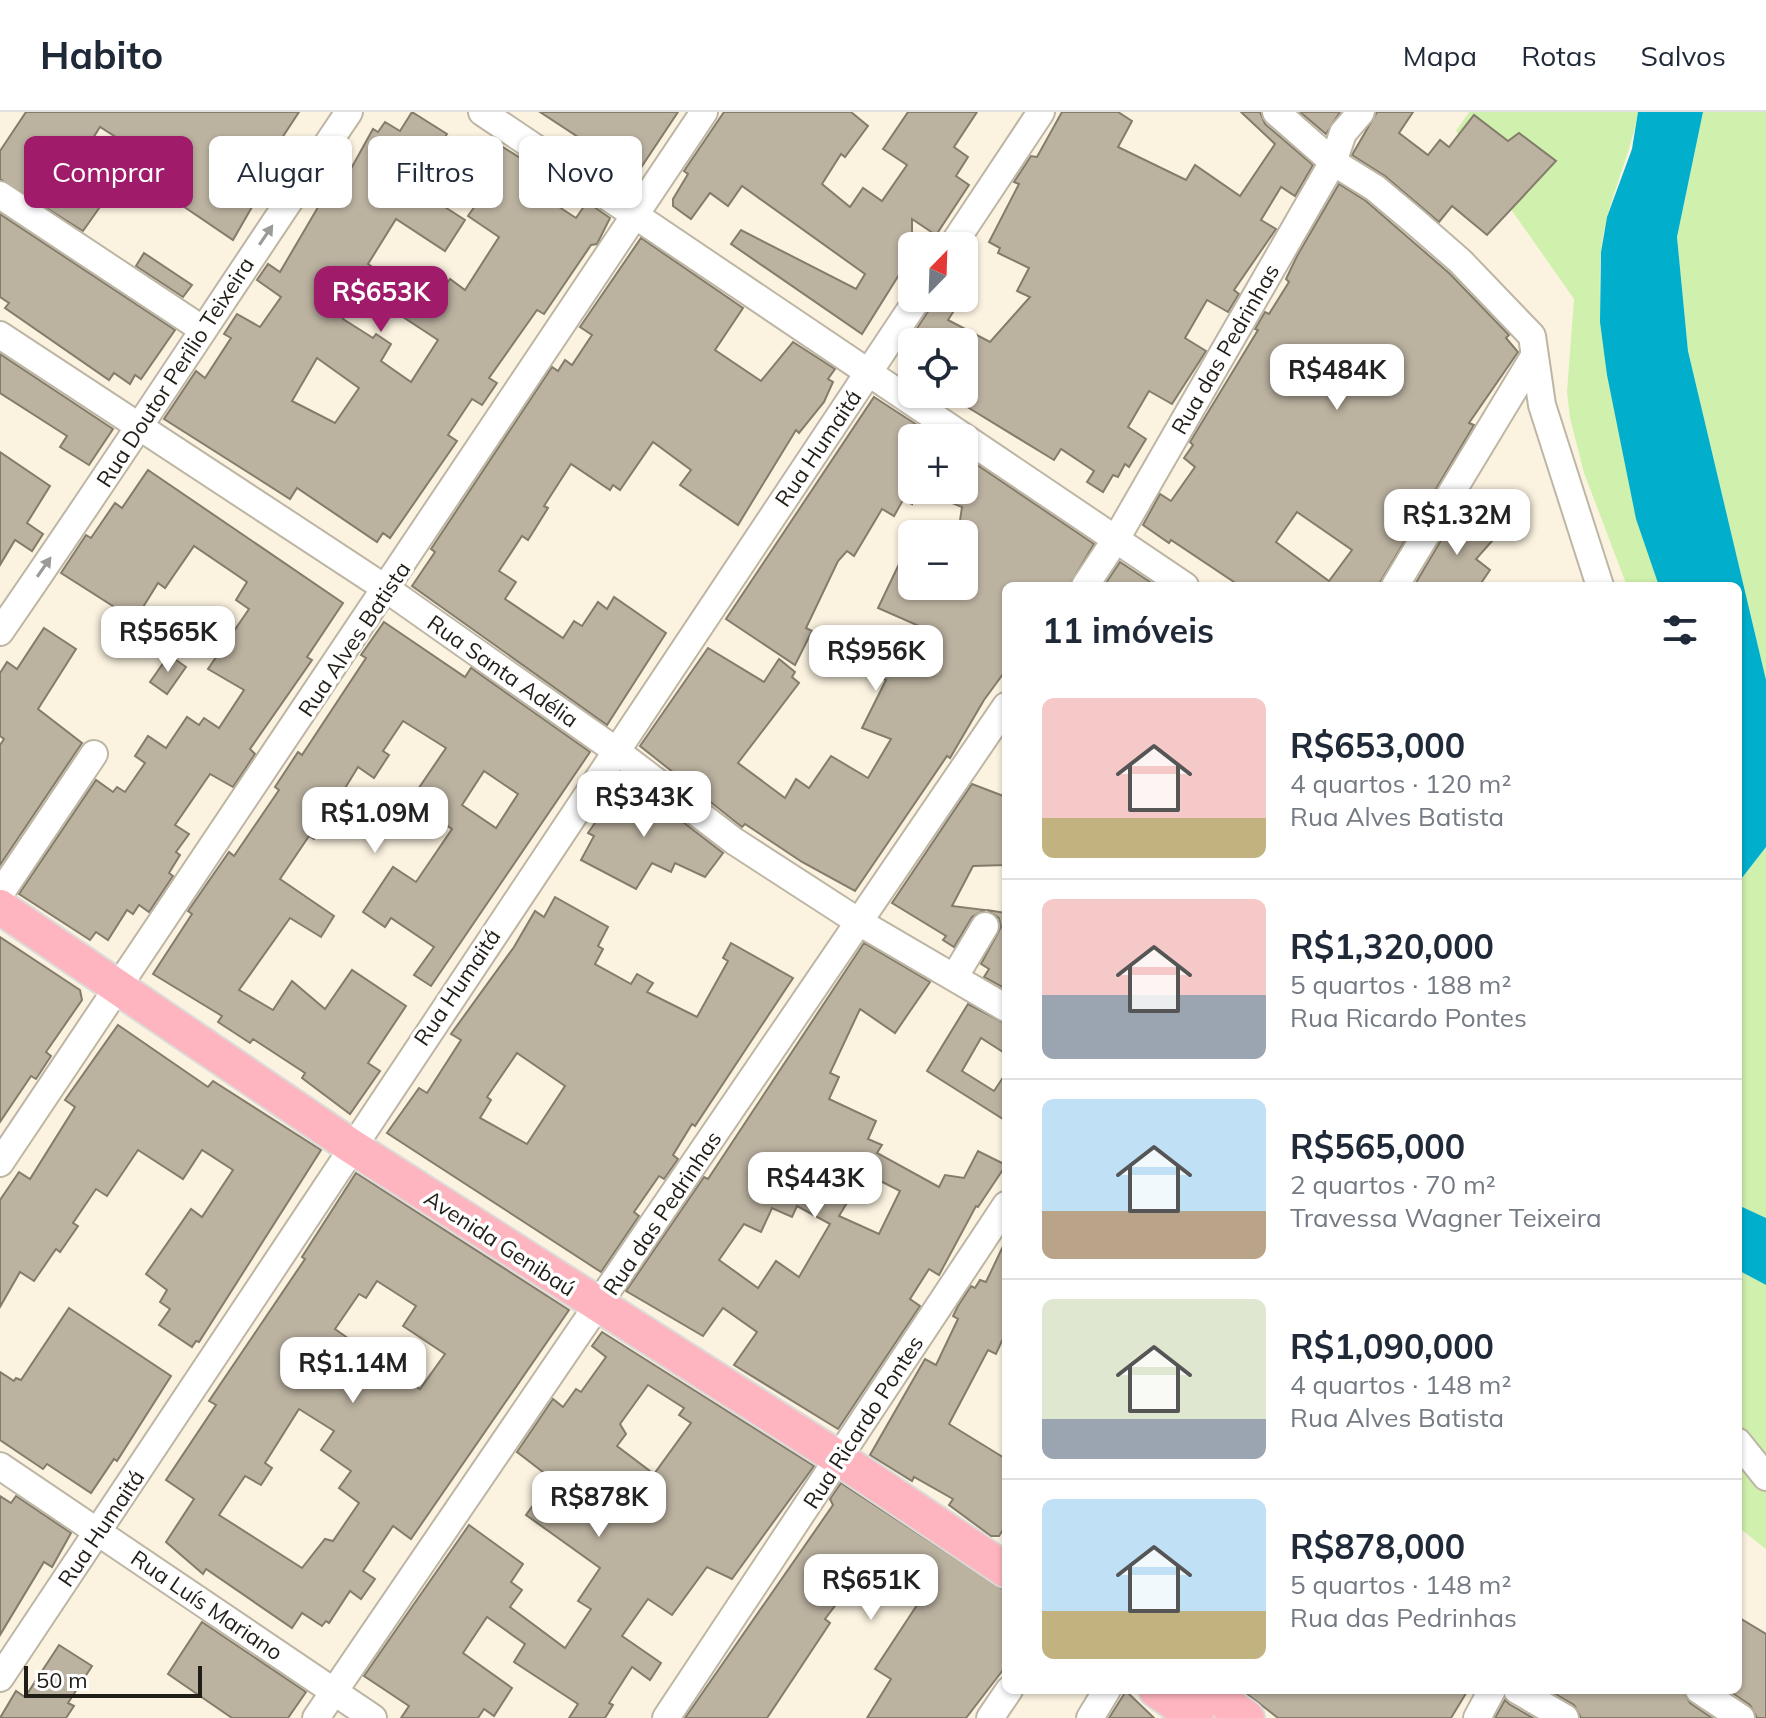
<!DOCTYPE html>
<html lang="pt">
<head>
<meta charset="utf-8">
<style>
  :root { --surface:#fff; --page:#f2f2f3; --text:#1f2937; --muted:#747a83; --line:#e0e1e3; --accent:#a01c6b }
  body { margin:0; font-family:Mulish,sans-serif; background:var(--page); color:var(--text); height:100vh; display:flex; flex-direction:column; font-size:30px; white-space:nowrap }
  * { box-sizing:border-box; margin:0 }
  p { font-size:26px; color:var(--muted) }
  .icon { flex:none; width:44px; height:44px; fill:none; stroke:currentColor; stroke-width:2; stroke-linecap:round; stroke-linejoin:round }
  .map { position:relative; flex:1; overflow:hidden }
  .side { position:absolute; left:1002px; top:470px; width:740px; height:1112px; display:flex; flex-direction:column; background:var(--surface); border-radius:12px; box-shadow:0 2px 6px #0004 }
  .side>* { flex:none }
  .hud { position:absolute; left:24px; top:24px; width:760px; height:72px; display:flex; gap:16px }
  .needle { width:52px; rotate:23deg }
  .fabs { position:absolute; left:898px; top:120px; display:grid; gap:16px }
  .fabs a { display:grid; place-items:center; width:80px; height:80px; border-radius:12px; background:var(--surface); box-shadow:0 2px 6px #0004; font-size:40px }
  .scale { position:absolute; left:24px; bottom:20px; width:178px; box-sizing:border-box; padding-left:8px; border:4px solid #211e17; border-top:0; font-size:22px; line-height:28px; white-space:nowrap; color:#211e17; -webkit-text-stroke:6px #fff; paint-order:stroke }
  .price { position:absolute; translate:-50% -68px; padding:0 18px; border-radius:16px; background:#fff; color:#222; font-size:26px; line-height:52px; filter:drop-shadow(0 2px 4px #0008) }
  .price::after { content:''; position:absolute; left:50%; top:48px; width:24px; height:18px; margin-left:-12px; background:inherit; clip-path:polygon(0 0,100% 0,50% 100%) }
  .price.active { background:var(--accent); color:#fff }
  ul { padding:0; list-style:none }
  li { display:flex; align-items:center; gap:24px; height:200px; padding:0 40px }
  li+li { border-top:2px solid var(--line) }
  li span { display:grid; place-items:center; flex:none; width:224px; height:160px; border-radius:12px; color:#555 }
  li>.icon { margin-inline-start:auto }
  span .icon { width:96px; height:96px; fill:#fffc; stroke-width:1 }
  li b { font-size:34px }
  h2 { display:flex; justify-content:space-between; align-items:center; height:96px; padding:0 40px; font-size:34px }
  .tag { padding:0 28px; border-radius:12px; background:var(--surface); box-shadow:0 2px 6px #0004; font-size:28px; line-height:72px }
  .tag.active { background:var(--accent); color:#fff }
  header { display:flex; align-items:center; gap:48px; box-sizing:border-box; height:112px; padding:0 40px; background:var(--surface); border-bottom:2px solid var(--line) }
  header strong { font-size:38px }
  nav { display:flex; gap:44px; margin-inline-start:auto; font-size:28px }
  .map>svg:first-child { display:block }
  .green { fill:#d0f1ad }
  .water { fill:#01afcd }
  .building { fill:#bbb2a0; stroke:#847c6b; stroke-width:2; fill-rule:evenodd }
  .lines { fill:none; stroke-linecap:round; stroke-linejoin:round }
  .minor-casing { stroke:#beb6a4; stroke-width:30 }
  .major-casing { stroke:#dbdbda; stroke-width:38 }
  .minor { stroke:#fff; stroke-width:26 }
  .major { stroke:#ffb5bf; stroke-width:34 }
  .oneway { fill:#9b9a97 }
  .labels { text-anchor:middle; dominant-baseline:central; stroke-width:7; stroke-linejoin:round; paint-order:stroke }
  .street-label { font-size:22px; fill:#211e17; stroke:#fff }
</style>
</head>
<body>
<header>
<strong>Habito</strong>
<nav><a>Mapa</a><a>Rotas</a><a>Salvos</a></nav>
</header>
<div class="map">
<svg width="1766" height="1606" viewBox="0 0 1766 1606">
  <rect width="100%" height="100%" fill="#fbf3e0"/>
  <g class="green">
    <path d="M1469 0H1638C1630 48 1605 92 1601 140 1595 213 1611 281 1627 350 1637 392 1645 433 1659 474H1627L1584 361 1570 306 1567 280 1574 187 1456 19Z"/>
    <polygon points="1703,0 1766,0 1766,568 1688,239 1677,125"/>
    <polygon points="1766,735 1766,1106 1738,1093 1738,771"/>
    <polygon points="1738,1158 1766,1173 1766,1437 1738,1415"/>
  </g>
  <g class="water">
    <polygon points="1638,0 1703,0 1677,125 1688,239 1766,568 1766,735 1738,771 1738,474 1659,474 1636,407 1607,263 1600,210 1601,140 1607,105 1632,37"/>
    <polygon points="1738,1093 1766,1106 1766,1173 1738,1158"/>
  </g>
  <g class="building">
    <polygon points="26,0 299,0 259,61 268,67 233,128 127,56 139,40 100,15 78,50 114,75 83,119 0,67 0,39"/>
    <path d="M412 0 447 22 440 32 450 38 447 42 458 49 434 88 465 108 445 139 396 107 368 152 374 156 343 207 373 226 376 222 391 232 381 249 411 270 438 228 403 205 411 193 399 185 411 166 433 192 450 167 465 178 499 125 468 104 498 61 484 52 498 32 535 55 531 61 537 65 530 76 576 106 587 90 610 106 597 132 591 133 544 202 537 198 489 266 497 271 482 293 472 287 448 323 457 329 390 426 383 421 377 430 297 376 290 387 164 307 196 259 205 266 231 226 224 222 237 202 260 215 281 185 257 168 268 152 280 160 324 85 332 91 373 17 378 20 385 10 400 19ZM317 246 359 276 335 311 292 289Z"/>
    <polygon points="540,0 678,0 636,63"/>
    <polygon points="724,0 851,0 868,14 845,45 841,42 822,72 850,95 863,76 882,89 907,53 883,37 908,0 977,0 954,35 968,45 956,64 969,73 936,123 912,107 912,142 862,222 731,132 741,118 856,177 865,162 742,74 728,94 710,81 691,107 673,94 673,87 688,62 684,59"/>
    <polygon points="1062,0 1118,0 1132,9 1118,35 1186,68 1195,53 1240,84 1275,32 1241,0 1260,0 1265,12 1313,53 1295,84 1281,75 1261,108 1276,117 1234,178 1239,182 1228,200 1207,188 1185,226 1206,239 1172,292 1149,279 1128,315 1146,327 1129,355 1125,352 1118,365 1113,363 1103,380 1087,370 1094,359 1061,337 1054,348 964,293 964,230 908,230 937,186 962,186 948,208 990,230 1030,185 1017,179 1029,156 998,141 1000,136 989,130 1019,72 1014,70 1031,44 1037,45"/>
    <polygon points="1300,0 1340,0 1326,22"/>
    <polygon points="1377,0 1413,0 1399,21 1428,43 1440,28 1449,35 1474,3 1508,29 1519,21 1556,49 1487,123 1452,94 1439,110 1385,64 1352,43"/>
    <path d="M1339 72 1366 89 1449 161 1509 223 1506 226 1518 240 1469 311 1474 313 1378 474H1240L1171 428 1169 431 1143 413 1160 382 1171 389 1195 355 1184 346 1193 333 1190 330 1258 218 1255 217 1265 200 1269 202 1289 170 1286 167 1297 144ZM1297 400 1352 438 1329 469 1276 430Z"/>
    <polygon points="0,102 175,218 141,267 135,263 130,272 114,261 109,268 5,196 9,191 0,185"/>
    <polygon points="641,126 743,196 715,238 761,269 793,230 835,257 828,267 833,270 824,290 799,321 796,318 738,413 680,373 691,358 653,330 620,378 613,373 610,378 571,352 544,394 548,396 528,428 522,424 499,459 516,470 505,487 563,526 574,509 582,514 598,490 607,497 614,485 666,521 607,613 412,474 435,440 431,437 552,255 558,259 565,248 572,253 592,223 580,215"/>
    <polygon points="144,141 192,173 183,185 136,154"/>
    <polygon points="0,242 113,317 89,353 60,335 67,324 0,281"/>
    <polygon points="874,285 937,326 912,326 912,392 903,388 894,404 882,397 854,444 847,439 838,449 806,516 812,519 795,553 726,507"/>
    <polygon points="0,340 50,374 27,411 43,422 32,439 15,428 0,453"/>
    <polygon points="964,344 1094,432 1069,474 1006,474 1006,558 984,588 950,646 947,644 855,779 802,750 745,712 742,715 640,634 708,536 764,570 779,547 795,560 792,565 799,571 738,651 785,686 796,667 809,676 831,644 868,666 891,627 862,616 886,568 877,564 887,539 919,553 935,521 878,496 912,425 912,474 964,474 964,422 958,422 962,395 921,378 964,378"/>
    <polygon points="148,358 343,491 307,545 312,548 250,637 255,642 233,675 210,662 175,713 189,722 176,740 180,743 169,761 173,764 149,800 139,793 133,802 127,798 108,828 96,820 90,828 19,782 96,668 113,680 117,675 125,680 145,651 135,644 148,624 166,636 187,605 199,613 204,606 219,616 244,578 208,557 249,497 236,488 247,470 194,434 165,476 158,471 135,508 61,461 86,423 91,426 115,391 122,396"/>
    <polygon points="1459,398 1492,429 1476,447 1490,458 1479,474 1414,474"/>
    <polygon points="1120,450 1156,474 1104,474"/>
    <path d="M384 510 465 565 471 556 590 640 431 874 414 863 434 835 391 806 385 815 363 800 393 755 416 770 452 717 410 689 446 636 403 609 383 639 389 643 374 666 358 655 314 727 309 724 280 767 334 804 321 825 290 806 239 878 273 898 292 869 325 897 352 858 406 894 368 951 380 959 350 1002 302 966 305 961 253 927 250 931 218 910 222 904 153 862 192 802 188 799 229 740 234 744 279 678 275 675 298 640 302 643 366 546 361 543ZM484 659 518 682 496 716 462 693Z"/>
    <polygon points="44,516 76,537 38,597 82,631 0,753 0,633 4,627 0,624 0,561 7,550 17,557"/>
    <polygon points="169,543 186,555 167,582 150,570"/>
    <polygon points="622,663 723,741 705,765 675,751 671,760 652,751 636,777 581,748 594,724 588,721 614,683 610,680"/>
    <polygon points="972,672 1006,685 1006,753 973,754 952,794 985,798 972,805 954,835 943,828 946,824 892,791"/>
    <path d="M555 785 608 815 598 834 603 837 595 852 631 872 637 862 653 871 647 880 697 905 728 849 723 846 731 831 793 866 695 1014 692 1012 673 1043 678 1047 664 1067 659 1064 634 1100 639 1104 601 1160 387 1021 419 976 427 981 461 928 451 922 514 835 535 799 544 805ZM517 941 565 974 527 1032 480 1006 491 988 487 985Z"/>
    <polygon points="987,798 1006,801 1006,877 984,865 989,857 981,852 1001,815 999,806"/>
    <polygon points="0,825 80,878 82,888 46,940 51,944 36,967 31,964 0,1010"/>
    <path d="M864 831 930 870 895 921 860 897 830 961 839 965 829 987 876 1009 868 1027 882 1033 877 1041 939 1075 945 1063 964 1066 978 1039 1006 1053 978 1095 976 1094 939 1163 929 1157 910 1187 920 1194 838 1317 734 1253 757 1220 723 1196 703 1224 626 1179 704 1065 708 1067ZM865 1061 900 1079 879 1122 839 1104ZM797 1094 830 1112 799 1165 776 1149 758 1176 719 1148 744 1112 761 1120 772 1096 792 1105Z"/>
    <polygon points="968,892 1006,912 1006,942 981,926 962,959 994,979 1006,961 1006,1009 927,959"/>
    <polygon points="118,913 208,975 213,969 321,1038 199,1230 196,1229 192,1235 159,1213 170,1197 160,1190 167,1178 146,1162 191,1097 202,1105 233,1058 202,1038 183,1067 138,1038 107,1084 96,1077 73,1111 78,1114 60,1140 56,1137 34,1169 20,1160 0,1195 0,1088 19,1060 30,1067 75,995 65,988"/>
    <path d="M356 1061 569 1198 411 1427 393 1414 363 1459 375 1467 361 1487 350 1479 329 1511 326 1509 322 1514 302 1501 292 1516 206 1457 203 1462 166 1430 194 1387 166 1368 216 1293 209 1289 305 1147 302 1145ZM377 1169 416 1194 403 1214 445 1242 420 1277 335 1217 359 1182 366 1186ZM299 1297 334 1319 321 1338 351 1359 339 1376 359 1391 333 1429 325 1427 302 1456 219 1403 245 1364 261 1373 272 1356 265 1351Z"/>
    <polygon points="1006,1128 1006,1220 996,1242 988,1238 949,1312 1006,1347 1006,1413 999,1424 991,1424 949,1393 953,1387 914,1365 912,1369 870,1343 925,1247 936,1253 958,1207 953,1204 958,1194 971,1174 975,1176 980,1168 986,1170"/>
    <polygon points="69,1196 171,1264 117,1349 114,1347 91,1381 47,1352 43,1357 0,1328 0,1260 14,1269 16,1266 21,1268"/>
    <path d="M602 1220 814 1354 732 1467 707 1455 672 1503 648 1487 622 1524 661 1551 650 1568 632 1555 609 1591 613 1593 605 1606H569L578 1592 514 1550 525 1532 487 1505 463 1541 512 1576 494 1604 484 1597 478 1606H401L409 1594 364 1564 469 1413 523 1452 511 1470 522 1478 510 1495 565 1536 591 1497 578 1489 600 1456 526 1403 552 1367 517 1340 553 1287 563 1295 576 1277 581 1280 606 1245 592 1234ZM648 1273 684 1296 679 1303 691 1311 654 1362 617 1334 626 1322 620 1312Z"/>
    <polygon points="841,1371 1006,1479 1006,1554 966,1606 867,1606 891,1567 875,1557 919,1490 866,1453 825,1507 830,1511 767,1606 685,1606 833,1393 830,1387"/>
    <polygon points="0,1384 11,1391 16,1384 71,1421 52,1455 44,1450 0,1523"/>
    <polygon points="1738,1505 1766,1522 1766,1606 1757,1606 1750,1593 1728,1578 1738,1578"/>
    <polygon points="202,1510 306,1580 288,1606 232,1606 168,1562"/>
    <polygon points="59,1533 92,1554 68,1591 74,1594 66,1606 0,1606 16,1579 25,1585"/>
    <polygon points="1242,1578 1468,1578 1451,1606 1278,1606"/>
    <polygon points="1549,1578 1683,1578 1690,1591 1712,1606 1581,1606 1574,1593"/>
    <polygon points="1126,1579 1154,1606 1109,1606"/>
    <polygon points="1505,1588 1509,1592 1533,1606 1495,1606"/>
  </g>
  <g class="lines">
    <g class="minor-casing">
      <g id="minor">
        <polyline points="482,0 1185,474"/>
        <polyline points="1276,0 1333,50 1375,76 1413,108 1460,149 1532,224 1542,293 1600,474"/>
        <polyline points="0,83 202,217"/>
        <polyline points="952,134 1041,0"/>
        <polyline points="0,223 388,478 615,638 734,729 859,810 1006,896"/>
        <polyline points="1085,474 1116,427 1333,50 1343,21 1361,0"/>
        <polyline points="1395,474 1533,246"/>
        <path d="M0 520C119 348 232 173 349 0"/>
        <polyline points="0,782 94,642"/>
        <polyline points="955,864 985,814"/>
        <polyline points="0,1051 704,0"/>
        <polyline points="1738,1330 1766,1365"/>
        <polyline points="0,1354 373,1606"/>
        <polyline points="0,1566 918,186"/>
        <polyline points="1517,1578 1565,1606"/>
        <polyline points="1699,1578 1741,1606"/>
        <polyline points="316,1606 1006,594"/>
        <polyline points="666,1606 1006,1093"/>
        <polyline points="990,1606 1009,1578"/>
        <polyline points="1090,1606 1107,1578"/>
        <polyline points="1477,1606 1492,1578"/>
      </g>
    </g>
    <g class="major-casing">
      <g id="major">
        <polyline points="0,795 351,1034 840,1347 1006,1458"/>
        <polyline points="1156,1578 1196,1606"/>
        <polyline points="1207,1578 1247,1606"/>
      </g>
    </g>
    <use href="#minor" class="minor"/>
    <use href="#major" class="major"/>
  </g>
  <defs><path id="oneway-solid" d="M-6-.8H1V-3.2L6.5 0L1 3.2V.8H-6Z" transform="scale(2)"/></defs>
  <g class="oneway">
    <use href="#oneway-solid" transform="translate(266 123) rotate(-56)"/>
    <use href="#oneway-solid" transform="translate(44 455) rotate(-55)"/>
  </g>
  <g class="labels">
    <g class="street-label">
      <text transform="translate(1225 237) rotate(-60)">Rua das Pedrinhas</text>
      <text transform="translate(175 260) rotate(-57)">Rua Doutor Perilio Teixeira</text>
      <text transform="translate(818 336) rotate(-56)">Rua Humaitá</text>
      <text transform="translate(354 527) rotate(-56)">Rua Alves Batista</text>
      <text transform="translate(503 559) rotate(35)">Rua Santa Adélia</text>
      <text transform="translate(457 875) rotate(-56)">Rua Humaitá</text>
      <text transform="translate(662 1101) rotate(-56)">Rua das Pedrinhas</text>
      <text transform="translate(500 1131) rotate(33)">Avenida Genibaú</text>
      <text transform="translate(863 1310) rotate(-57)">Rua Ricardo Pontes</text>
      <text transform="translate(101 1416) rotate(-56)">Rua Humaitá</text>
      <text transform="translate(207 1493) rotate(34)">Rua Luís Mariano</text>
    </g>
  </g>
</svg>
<div class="fabs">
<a><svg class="needle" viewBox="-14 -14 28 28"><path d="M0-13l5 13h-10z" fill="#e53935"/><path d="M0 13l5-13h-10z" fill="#747a83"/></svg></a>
<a><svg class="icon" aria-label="locate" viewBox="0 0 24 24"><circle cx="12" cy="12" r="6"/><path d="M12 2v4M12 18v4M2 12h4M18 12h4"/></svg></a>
<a>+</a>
<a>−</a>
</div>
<div class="scale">50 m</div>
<b class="price active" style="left:381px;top:222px">R$653K</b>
<b class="price" style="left:1337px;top:300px">R$484K</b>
<b class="price" style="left:1457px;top:445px">R$1.32M</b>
<b class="price" style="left:168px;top:562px">R$565K</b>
<b class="price" style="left:876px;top:581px">R$956K</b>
<b class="price" style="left:644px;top:727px">R$343K</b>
<b class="price" style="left:375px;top:743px">R$1.09M</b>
<b class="price" style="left:815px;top:1108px">R$443K</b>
<b class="price" style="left:353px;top:1293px">R$1.14M</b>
<b class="price" style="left:599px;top:1427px">R$878K</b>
<b class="price" style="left:871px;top:1510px">R$651K</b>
<div class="hud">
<a class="tag active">Comprar</a>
<a class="tag">Alugar</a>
<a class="tag">Filtros</a>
<a class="tag">Novo</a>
</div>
<section class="side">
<h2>11 imóveis<svg class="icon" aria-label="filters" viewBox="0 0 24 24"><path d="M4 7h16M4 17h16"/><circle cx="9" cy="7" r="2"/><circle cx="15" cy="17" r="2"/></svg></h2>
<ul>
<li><span style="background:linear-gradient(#f6c9c9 75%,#c2b280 0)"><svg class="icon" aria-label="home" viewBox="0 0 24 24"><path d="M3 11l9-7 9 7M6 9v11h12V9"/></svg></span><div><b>R$653,000</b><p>4 quartos · 120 m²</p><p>Rua Alves Batista</p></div></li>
<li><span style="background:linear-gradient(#f6c9c9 60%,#9aa5b1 0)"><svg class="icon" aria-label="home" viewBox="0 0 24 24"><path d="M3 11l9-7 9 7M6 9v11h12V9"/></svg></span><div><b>R$1,320,000</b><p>5 quartos · 188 m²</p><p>Rua Ricardo Pontes</p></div></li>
<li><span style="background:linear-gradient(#bfe0f5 70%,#b9a48a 0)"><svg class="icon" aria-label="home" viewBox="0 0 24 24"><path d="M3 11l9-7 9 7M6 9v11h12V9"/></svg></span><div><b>R$565,000</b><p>2 quartos · 70 m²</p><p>Travessa Wagner Teixeira</p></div></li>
<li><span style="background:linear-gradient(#dfe7d0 75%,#9aa5b1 0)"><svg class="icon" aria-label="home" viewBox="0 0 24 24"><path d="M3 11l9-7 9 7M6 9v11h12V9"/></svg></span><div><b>R$1,090,000</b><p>4 quartos · 148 m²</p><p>Rua Alves Batista</p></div></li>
<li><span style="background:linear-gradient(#bfe0f5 70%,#c2b280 0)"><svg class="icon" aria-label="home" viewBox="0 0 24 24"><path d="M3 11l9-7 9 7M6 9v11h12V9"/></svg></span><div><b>R$878,000</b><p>5 quartos · 148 m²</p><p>Rua das Pedrinhas</p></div></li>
</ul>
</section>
</div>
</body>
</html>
